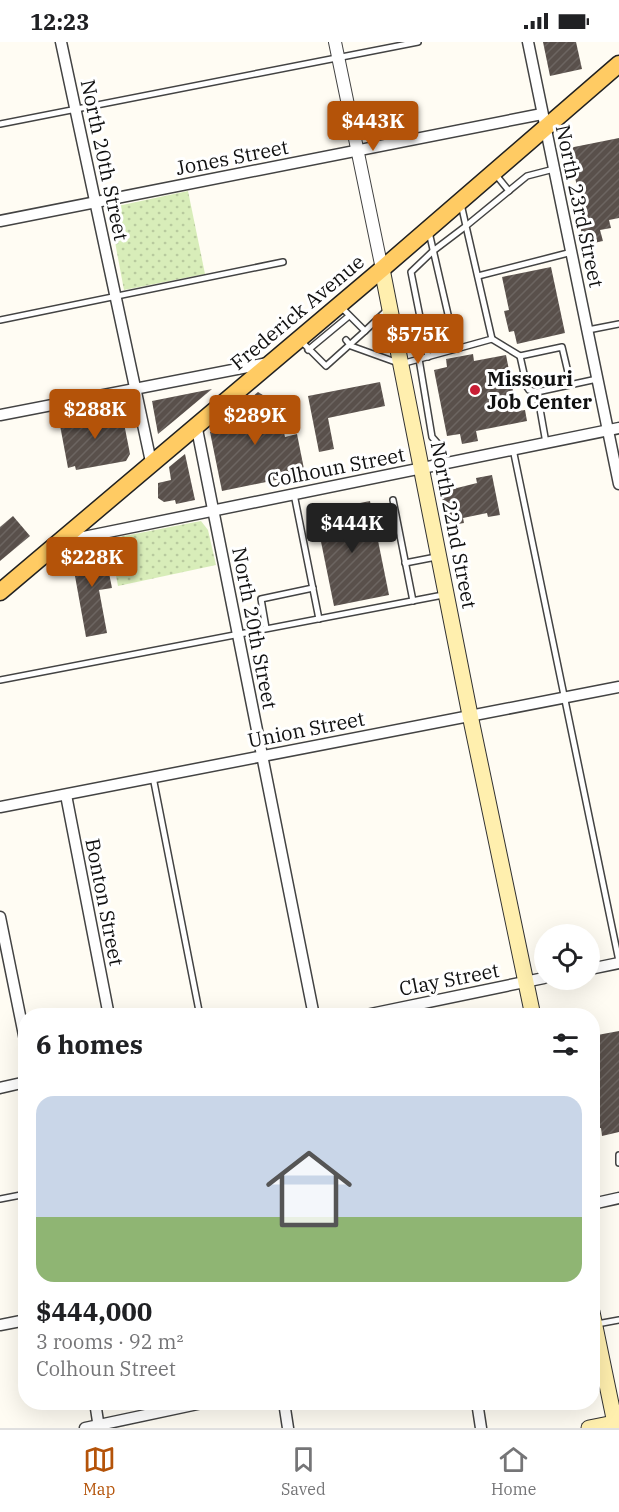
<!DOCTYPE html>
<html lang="en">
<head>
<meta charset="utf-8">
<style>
  :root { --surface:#fff; --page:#f2f2f2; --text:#202124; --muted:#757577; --line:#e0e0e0; --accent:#b45309 }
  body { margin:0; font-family:"IBM Plex Serif",serif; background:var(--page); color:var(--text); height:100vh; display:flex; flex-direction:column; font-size:22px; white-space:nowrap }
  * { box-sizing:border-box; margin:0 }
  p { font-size:20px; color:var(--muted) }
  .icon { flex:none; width:33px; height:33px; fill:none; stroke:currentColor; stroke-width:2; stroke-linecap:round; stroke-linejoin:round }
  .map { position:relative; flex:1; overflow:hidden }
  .sheet { position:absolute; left:18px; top:966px; width:582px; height:402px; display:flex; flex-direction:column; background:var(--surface); border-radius:24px; box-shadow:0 6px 24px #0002 }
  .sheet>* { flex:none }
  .buttons { position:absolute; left:534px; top:882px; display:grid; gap:12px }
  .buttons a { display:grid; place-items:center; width:66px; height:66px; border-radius:50%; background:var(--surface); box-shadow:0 6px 24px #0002; font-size:30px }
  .price { position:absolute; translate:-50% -51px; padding:0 14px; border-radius:6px; background:var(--accent); color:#fff; font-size:20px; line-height:39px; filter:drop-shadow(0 2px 3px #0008) }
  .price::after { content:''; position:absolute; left:50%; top:36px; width:18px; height:14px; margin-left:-9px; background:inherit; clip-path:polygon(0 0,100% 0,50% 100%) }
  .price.current { background:#222; color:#fff }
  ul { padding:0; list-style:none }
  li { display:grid; align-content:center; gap:12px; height:318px; padding:0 18px }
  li+li { border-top:2px solid var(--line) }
  li span { display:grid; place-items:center; height:186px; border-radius:18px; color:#555 }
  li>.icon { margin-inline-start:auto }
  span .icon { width:108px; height:108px; fill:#fffc; stroke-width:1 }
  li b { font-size:26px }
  h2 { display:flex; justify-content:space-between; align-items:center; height:72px; padding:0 18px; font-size:26px }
  .status { display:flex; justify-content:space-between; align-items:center; height:42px; padding:0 30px; background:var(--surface); direction:ltr }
  .status svg { height:16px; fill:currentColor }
  .tab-bar { display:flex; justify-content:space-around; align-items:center; height:84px; border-top:2px solid var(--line); background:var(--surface); font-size:16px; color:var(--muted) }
  .tab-bar a { display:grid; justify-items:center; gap:3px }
  .tab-bar .current { color:var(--accent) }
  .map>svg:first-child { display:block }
  .green { fill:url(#green-dots) }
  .building { fill:url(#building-hatch) }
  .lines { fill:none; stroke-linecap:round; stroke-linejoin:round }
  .service-casing { stroke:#434343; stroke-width:8 }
  .minor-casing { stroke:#434343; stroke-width:13 }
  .tertiary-casing { stroke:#434343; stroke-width:14 }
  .secondary-casing { stroke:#323232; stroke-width:17 }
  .primary-casing { stroke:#212121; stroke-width:19 }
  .service { stroke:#fff; stroke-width:5 }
  .minor { stroke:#fff; stroke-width:10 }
  .tertiary { stroke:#fff; stroke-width:12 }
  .secondary { stroke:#ffefae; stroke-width:15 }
  .primary { stroke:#ffcb63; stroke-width:16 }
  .poi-dot { fill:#c91e35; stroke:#fff; stroke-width:2 }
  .labels { text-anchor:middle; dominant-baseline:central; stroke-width:6; stroke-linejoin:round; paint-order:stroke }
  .street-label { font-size:20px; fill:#101010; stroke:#fff }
  .poi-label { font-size:20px; font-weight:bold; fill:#101010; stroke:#fff; text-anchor:start }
</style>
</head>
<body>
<div class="status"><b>12:23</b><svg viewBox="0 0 49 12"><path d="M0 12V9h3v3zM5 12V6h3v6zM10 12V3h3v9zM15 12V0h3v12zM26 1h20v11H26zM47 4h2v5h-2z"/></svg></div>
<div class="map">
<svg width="619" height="1386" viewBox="0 0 619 1386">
  <defs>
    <pattern id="green-dots" width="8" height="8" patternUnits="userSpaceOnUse" patternTransform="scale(1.5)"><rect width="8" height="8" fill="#d8edb9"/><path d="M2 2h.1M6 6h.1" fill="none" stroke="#b8ca9e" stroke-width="1.8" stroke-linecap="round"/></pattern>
    <pattern id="building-hatch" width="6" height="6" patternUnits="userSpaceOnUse" patternTransform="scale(1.5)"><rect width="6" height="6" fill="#59504b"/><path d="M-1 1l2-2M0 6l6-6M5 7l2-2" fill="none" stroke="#6c6561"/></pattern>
  </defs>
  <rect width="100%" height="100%" fill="#fffcf3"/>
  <g class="green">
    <polygon points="188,149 205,232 124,248 109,168 113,165"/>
    <polygon points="201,479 208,488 216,523 118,544 109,497"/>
  </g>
  <g class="building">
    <polygon points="543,0 576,0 582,27 550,34"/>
    <polygon points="619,96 619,176 609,178 611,186 600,188 603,199 584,203 577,169 582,169 569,106"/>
    <polygon points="551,225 565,291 517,302 514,289 509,290 504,269 509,268 502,235"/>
    <polygon points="473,312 474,319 506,313 517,369 525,368 527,379 476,389 478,399 462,402 460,392 447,394 434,328 447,325 446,317"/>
    <polygon points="380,340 385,364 328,376 334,407 319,410 308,354"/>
    <polygon points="212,347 175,378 158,392 152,359"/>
    <polygon points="258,350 266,355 276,353 285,395 297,392 305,432 222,449 210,390"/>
    <polygon points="121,366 130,412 126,419 76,428 75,424 68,426 59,378"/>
    <polygon points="185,412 195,458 176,462 175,458 164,460 158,456 158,441 171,438 169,425"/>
    <polygon points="492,433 500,473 488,475 487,471 463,476 464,481 452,483 451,476 446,477 441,451 446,450 445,444 456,442 457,446 477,441 476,436"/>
    <polygon points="370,459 389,553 334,564 315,470"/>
    <polygon points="13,474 30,494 0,519 0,485"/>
    <polygon points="104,506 112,546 99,548 107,591 86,595 71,512"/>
    <polygon points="619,989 619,1090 602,1094 601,1086 592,1087 592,994"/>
  </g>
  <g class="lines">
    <g class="service-casing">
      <g id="service">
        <polyline points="0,82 418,0"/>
        <polyline points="496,133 509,149"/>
        <polyline points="478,234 572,210"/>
        <polyline points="0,278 283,220"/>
        <polyline points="588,288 619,282"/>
        <polyline points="365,289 387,268"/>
        <polyline points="492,297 520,314"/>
        <polyline points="346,298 351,304 401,322 456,307 429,190"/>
        <polyline points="302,300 326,324 365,289 340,264"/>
        <polyline points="456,307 492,297 466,184 527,134 554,127"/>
        <polyline points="308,308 349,274"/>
        <polyline points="428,315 411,230 433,209 466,184 461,162"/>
        <polyline points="419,317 432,395 440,404 443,422"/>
        <polyline points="537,350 529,348 527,345 520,314 562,305 571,343"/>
        <polyline points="546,401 537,350 597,337"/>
        <polyline points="513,407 619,919"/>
        <polyline points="294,452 319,577"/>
        <polyline points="393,458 413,559"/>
        <polyline points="405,521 436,515"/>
        <polyline points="266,586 261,557 313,546"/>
        <polyline points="0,638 443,553"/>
        <polyline points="153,735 200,974"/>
        <polyline points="619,1113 619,1121"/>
        <polyline points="0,1157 26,1152"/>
        <polyline points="597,1282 619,1278"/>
      </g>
    </g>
    <g class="minor-casing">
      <g id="minor">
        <polyline points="61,0 151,420"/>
        <polyline points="528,0 619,442"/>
        <polyline points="0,179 542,72"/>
        <polyline points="0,373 268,321"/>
        <polyline points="196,382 314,974"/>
        <polyline points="64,499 619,386"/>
        <polyline points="66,753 109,974"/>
        <polyline points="0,765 619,645"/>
        <polyline points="0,875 26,1003"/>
        <polyline points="590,927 619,921"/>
        <polyline points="361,974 544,936"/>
        <polyline points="0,1046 26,1040"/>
        <polyline points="592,1162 619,1156"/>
        <polyline points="0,1283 26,1278"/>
        <polyline points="95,1360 99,1386"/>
        <polyline points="284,1360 288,1386"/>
        <polyline points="477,1360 481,1386"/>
        <polyline points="85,1386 207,1360"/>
      </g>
    </g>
    <g class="tertiary-casing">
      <polyline id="tertiary" points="335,0 382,227"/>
    </g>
    <g class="secondary-casing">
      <g id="secondary">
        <polyline points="382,227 470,673 533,974"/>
        <polyline points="592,1270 616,1386"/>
        <polyline points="589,1386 619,1380"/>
      </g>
    </g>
    <g class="primary-casing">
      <polyline id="primary" points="0,550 382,227 619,22"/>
    </g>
    <use href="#service" class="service"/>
    <use href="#minor" class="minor"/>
    <use href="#tertiary" class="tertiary"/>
    <use href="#secondary" class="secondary"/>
    <use href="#primary" class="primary"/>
  </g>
  <circle class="poi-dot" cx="475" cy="348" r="6"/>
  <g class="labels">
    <g class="street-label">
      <text transform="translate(232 115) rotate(-11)">Jones Street</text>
      <text transform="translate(105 118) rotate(78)">North 20th Street</text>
      <text transform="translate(580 164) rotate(78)">North 23rd Street</text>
      <text transform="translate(297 270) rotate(-40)">Frederick Avenue</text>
      <text transform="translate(336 425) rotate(-11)">Colhoun Street</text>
      <text transform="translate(454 483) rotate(79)">North 22nd Street</text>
      <text transform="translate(255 586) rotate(79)">North 20th Street</text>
      <text transform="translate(306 687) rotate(-11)">Union Street</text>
      <text transform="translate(105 860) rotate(79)">Bonton Street</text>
      <text transform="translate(449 937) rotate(-11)">Clay Street</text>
    </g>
    <g class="poi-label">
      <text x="487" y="336">Missouri<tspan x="487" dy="23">Job Center</tspan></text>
    </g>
  </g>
</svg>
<div class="buttons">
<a><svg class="icon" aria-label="locate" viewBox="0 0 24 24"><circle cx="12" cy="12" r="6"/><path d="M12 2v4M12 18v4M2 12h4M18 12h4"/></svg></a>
</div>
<b class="price" style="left:373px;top:110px">$443K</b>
<b class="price" style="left:418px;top:323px">$575K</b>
<b class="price" style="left:95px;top:398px">$288K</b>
<b class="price" style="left:255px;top:404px">$289K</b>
<b class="price current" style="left:352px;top:512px">$444K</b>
<b class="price" style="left:92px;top:546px">$228K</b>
<section class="sheet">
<h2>6 homes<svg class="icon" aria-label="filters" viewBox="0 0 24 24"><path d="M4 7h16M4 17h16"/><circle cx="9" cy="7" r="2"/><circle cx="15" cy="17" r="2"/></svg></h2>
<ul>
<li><span style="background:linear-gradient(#c9d6e8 65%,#8fb573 0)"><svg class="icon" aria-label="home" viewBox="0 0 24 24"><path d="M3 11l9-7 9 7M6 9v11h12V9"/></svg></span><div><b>$444,000</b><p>3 rooms · 92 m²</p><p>Colhoun Street</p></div></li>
</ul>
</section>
</div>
<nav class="tab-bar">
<a class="current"><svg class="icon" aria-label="map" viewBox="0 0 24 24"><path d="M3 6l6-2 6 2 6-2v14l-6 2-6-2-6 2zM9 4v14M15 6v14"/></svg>Map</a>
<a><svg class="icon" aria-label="saved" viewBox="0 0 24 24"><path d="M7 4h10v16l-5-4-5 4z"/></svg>Saved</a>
<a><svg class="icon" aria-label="home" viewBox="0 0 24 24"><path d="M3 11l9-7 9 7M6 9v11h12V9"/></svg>Home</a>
</nav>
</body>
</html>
